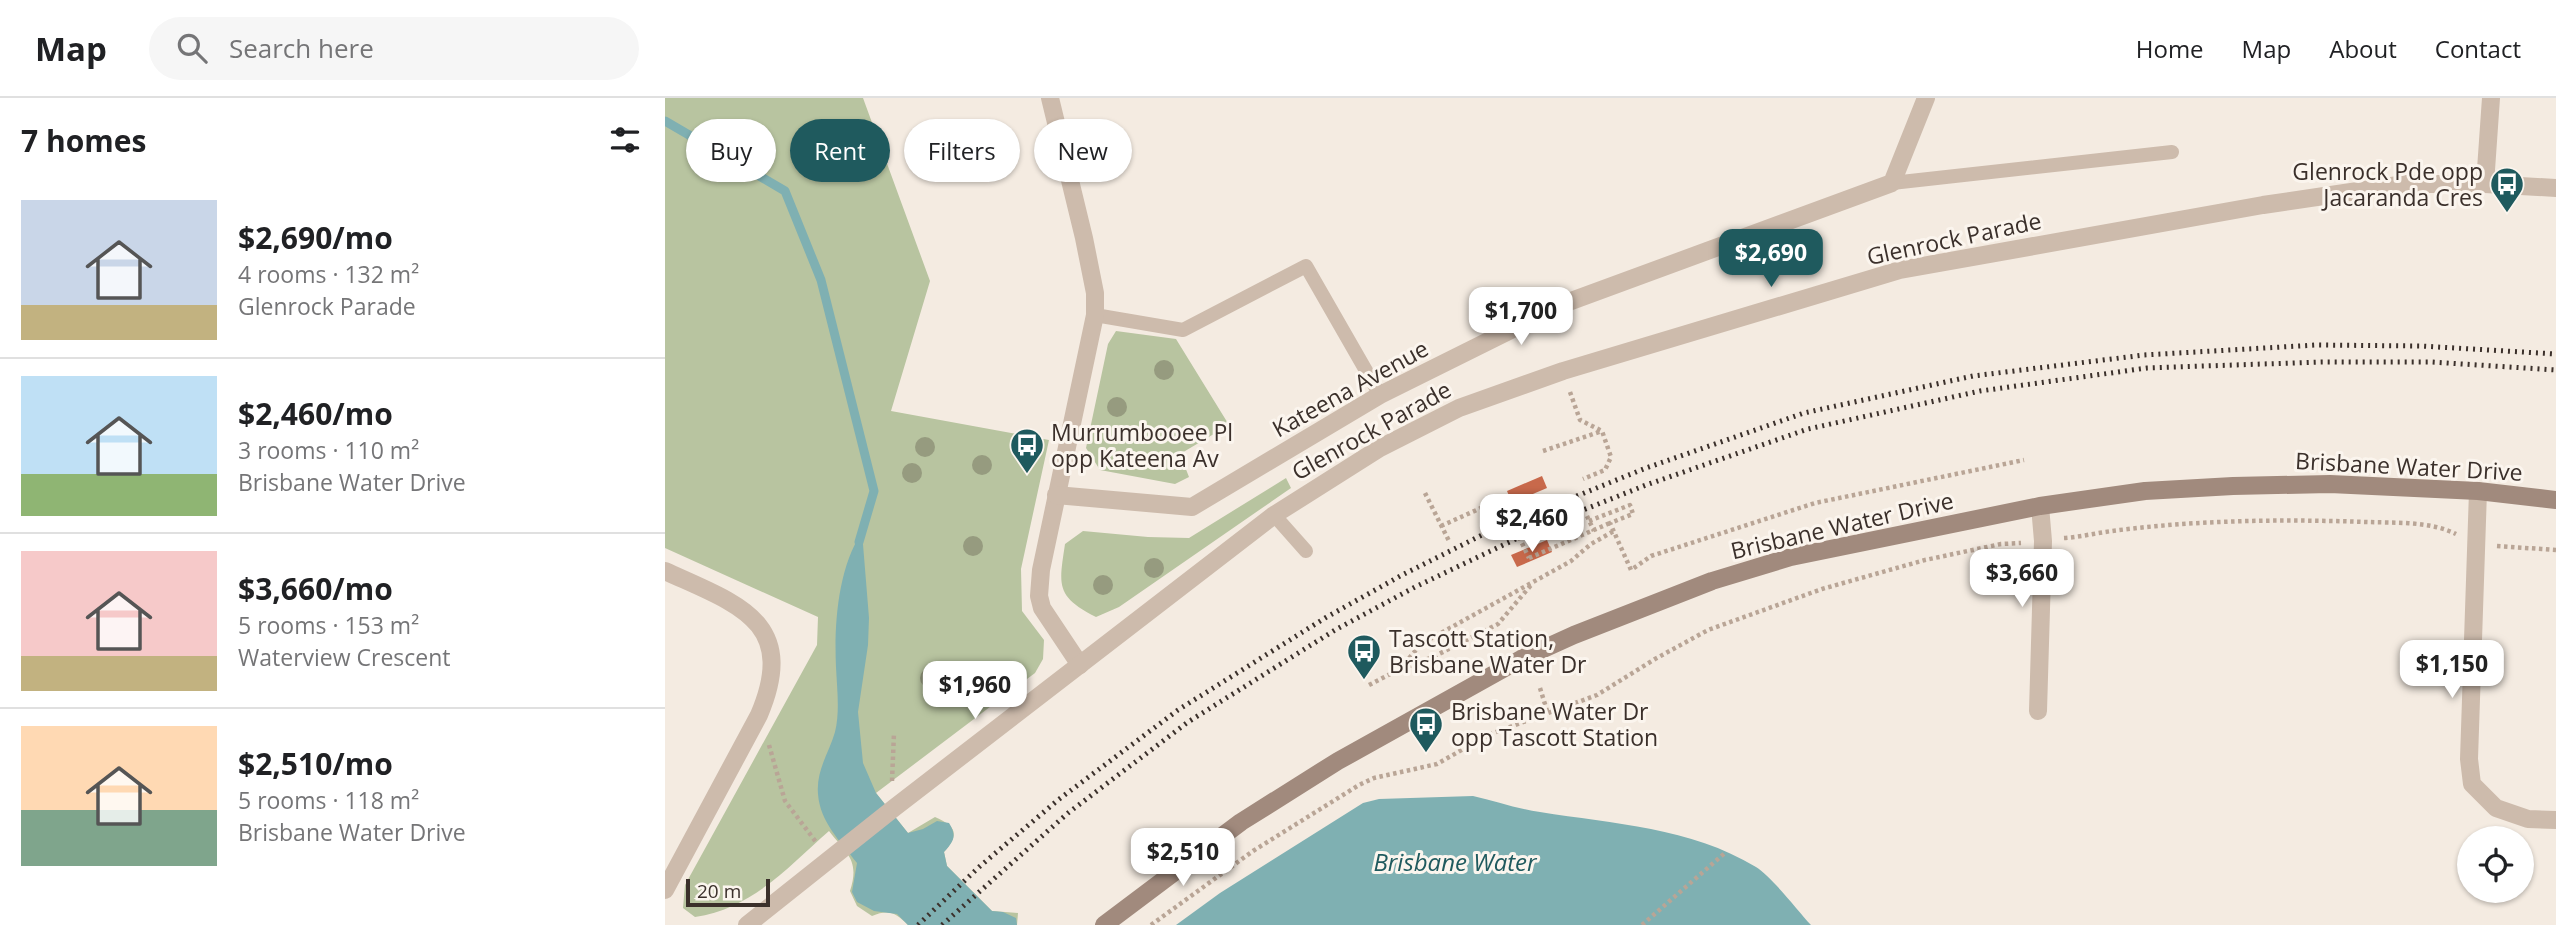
<!DOCTYPE html>
<html lang="en">
<head>
<meta charset="utf-8">
<style>
  :root { --surface:#fff; --page:#f6f6f6; --text:#202124; --muted:#757577; --line:#e0e0e0; --accent:#1f5a5e }
  body { margin:0; font-family:"Open Sans",sans-serif; background:var(--page); color:var(--text); height:100vh; display:flex; flex-direction:column; font-size:26px; white-space:nowrap }
  * { box-sizing:border-box; margin:0 }
  p { font-size:23px; color:var(--muted) }
  .icon { flex:none; width:38px; height:38px; fill:none; stroke:currentColor; stroke-width:2; stroke-linecap:round; stroke-linejoin:round }
  .map { position:relative; flex:1; overflow:hidden }
  .side { display:flex; flex-direction:column; background:var(--surface); width:665px }
  .side>* { flex:none }
  .top-card { position:absolute; left:21px; top:21px; width:665px; height:63px; display:flex; gap:14px }
  .buttons { position:absolute; left:1792px; top:728px; display:grid; gap:14px }
  .buttons a { display:grid; place-items:center; width:77px; height:77px; border-radius:50%; background:var(--surface); box-shadow:0 2px 5px #0004; font-size:35px }
  .scale { position:absolute; left:21px; bottom:18px; width:84px; box-sizing:border-box; padding-left:7px; border:4px solid #3b302b; border-top:0; font-size:19px; line-height:24px; white-space:nowrap; color:#3b302b; -webkit-text-stroke:5px #fbf5ee; paint-order:stroke }
  .price { position:absolute; translate:-50% -60px; padding:0 16px; border-radius:14px; background:#fff; color:#222; font-size:23px; line-height:46px; filter:drop-shadow(0 2px 4px #0008) }
  .price::after { content:''; position:absolute; left:50%; top:42px; width:21px; height:16px; margin-left:-10px; background:inherit; clip-path:polygon(0 0,100% 0,50% 100%) }
  .price.active { background:var(--accent); color:#fff }
  ul { padding:0; list-style:none }
  li { display:flex; align-items:center; gap:21px; height:175px; padding:0 21px }
  li+li { border-top:2px solid var(--line) }
  li span { display:grid; place-items:center; flex:none; width:196px; height:140px; border-radius:0px; color:#555 }
  li>.icon { margin-inline-start:auto }
  span .icon { width:84px; height:84px; fill:#fffc; stroke-width:1 }
  li b { font-size:30px }
  h2 { display:flex; justify-content:space-between; align-items:center; height:84px; padding:0 21px; font-size:30px }
  .tag { padding:0 24px; border-radius:32px; background:var(--surface); box-shadow:0 2px 5px #0004; font-size:24px; line-height:63px }
  .tag.active { background:var(--accent); color:#fff }
  header { display:flex; align-items:center; gap:42px; box-sizing:border-box; height:98px; padding:0 35px; background:var(--surface); border-bottom:2px solid var(--line) }
  header strong { font-size:33px }
  nav { display:flex; gap:38px; margin-inline-start:auto; font-size:24px }
  .search { width:490px; height:63px; background:var(--page); display:flex; align-items:center; gap:18px; box-sizing:border-box; padding:0 24px; border-radius:38px; color:var(--muted); font-size:26px }
  main { display:flex; flex:1; min-height:0 }
  .map>svg:first-child { display:block }
  .green { fill:#b8c4a0 }
  .water { fill:#7fb0b2 }
  .lines { fill:none; stroke-linecap:round; stroke-linejoin:round }
  .stream { stroke:#7fb0b2; stroke-width:9 }
  .building { fill:#c8694b }
  .path { stroke:#b9a596; stroke-width:4.5; stroke-dasharray:3.5 3.5; stroke-linecap:butt }
  .lane { stroke:#cdbbac; stroke-width:14 }
  .street { stroke:#cdbbac; stroke-width:18 }
  .secondary { stroke:#a18a7d; stroke-width:18 }
  .rail { stroke:#3b302b; stroke-width:5; stroke-dasharray:2 5; stroke-linecap:butt }
  .path-bridge { stroke:#b9a596; stroke-width:4.5; stroke-dasharray:3.5 3.5; stroke-linecap:butt }
  .tree { fill:#969b7f }
  .labels { text-anchor:middle; dominant-baseline:central; stroke-width:6; stroke-linejoin:round; paint-order:stroke }
  .poi-label { font-size:23px; fill:#3b302b; stroke:#fbf5ee; text-anchor:start }
  .street-label { font-size:23px; fill:#3b302b; stroke:#fbf5ee }
  .water-label { font-size:24px; font-style:italic; fill:#1f5a5e; stroke:#fbf5ee }
</style>
</head>
<body>
<header>
<strong>Map</strong>
<div class="search"><svg class="icon" aria-label="search" viewBox="0 0 24 24"><circle cx="10" cy="10" r="6"/><path d="M15 15l6 6"/></svg>Search here</div>
<nav><a>Home</a><a>Map</a><a>About</a><a>Contact</a></nav>
</header>
<main>
<section class="side">
<h2>7 homes<svg class="icon" aria-label="filters" viewBox="0 0 24 24"><path d="M4 7h16M4 17h16"/><circle cx="9" cy="7" r="2"/><circle cx="15" cy="17" r="2"/></svg></h2>
<ul>
<li><span style="background:linear-gradient(#c9d6e8 75%,#c2b280 0)"><svg class="icon" aria-label="home" viewBox="0 0 24 24"><path d="M3 11l9-7 9 7M6 9v11h12V9"/></svg></span><div><b>$2,690/mo</b><p>4 rooms · 132 m²</p><p>Glenrock Parade</p></div></li>
<li><span style="background:linear-gradient(#bfe0f5 70%,#8fb573 0)"><svg class="icon" aria-label="home" viewBox="0 0 24 24"><path d="M3 11l9-7 9 7M6 9v11h12V9"/></svg></span><div><b>$2,460/mo</b><p>3 rooms · 110 m²</p><p>Brisbane Water Drive</p></div></li>
<li><span style="background:linear-gradient(#f6c9c9 75%,#c2b280 0)"><svg class="icon" aria-label="home" viewBox="0 0 24 24"><path d="M3 11l9-7 9 7M6 9v11h12V9"/></svg></span><div><b>$3,660/mo</b><p>5 rooms · 153 m²</p><p>Waterview Crescent</p></div></li>
<li><span style="background:linear-gradient(#ffd9b3 60%,#7fa58c 0)"><svg class="icon" aria-label="home" viewBox="0 0 24 24"><path d="M3 11l9-7 9 7M6 9v11h12V9"/></svg></span><div><b>$2,510/mo</b><p>5 rooms · 118 m²</p><p>Brisbane Water Drive</p></div></li>
</ul>
</section>
<div class="map">
<svg width="1891" height="827" viewBox="0 0 1891 827">
  <rect width="100%" height="100%" fill="#f4ebe1"/>
  <g class="green">
    <path d="M0 0H198L265 183 226 313 384 342 356 471 357 513 379 542 378 561 370 575 211 695 243 735 270 719C291 728 295 736 279 754L282 768 327 813 353 815 352 827H243C231 815 224 811 207 818L192 808 185 793C195 762 182 756 164 733 122 770 88 810 30 819L18 810 20 787 152 547 153 519 0 450Z"/>
    <polygon points="451,233 511,241 564,327 515,356 524,379 510,386 435,372 421,350 443,246"/>
    <path d="M621 380 626 390 454 509 431 519C390 498 394 487 400 446L418 433 483 439 524 440Z"/>
  </g>
  <g class="water">
    <path d="M197 434 204 520 203 547 193 614 198 665 211 695 243 735 258 731 272 723 284 725C292 738 289 743 279 754L282 768 327 813 338 814 351 820 352 827H243L232 816 209 813 192 804 187 794 192 765C175 743 155 724 153 696 151 672 164 655 170 634 175 614 172 590 171 569 169 526 173 470 197 434Z"/>
    <path d="M808 698C830 703 853 711 875 714 949 726 1025 729 1091 769 1107 779 1132 812 1146 827H511L555 795 698 705 714 701Z"/>
  </g>
  <g class="lines">
    <polyline class="stream" points="0,23 120,93 156,182 209,393 194,444"/>
  </g>
  <g class="building">
    <polygon points="877,378 882,390 847,405 842,393"/>
    <polygon points="882,442 887,454 852,469 846,457"/>
  </g>
  <g class="lines">
    <g class="path">
      <polyline points="905,294 915,322 937,333 946,359 940,372 918,381"/>
      <polyline points="878,353 937,333"/>
      <polyline points="760,395 785,445"/>
      <polyline points="922,418 929,433"/>
      <polyline points="924,423 965,407 968,416 945,425 966,472 986,458 1150,405 1359,362"/>
      <polyline points="776,428 836,401"/>
      <path d="M1399 440C1415 439 1431 435 1447 433 1531 422 1617 421 1702 424 1730 425 1765 423 1791 436"/>
      <polyline points="1832,448 1891,452"/>
      <polyline points="864,460 945,425"/>
      <polyline points="736,571 768,559 833,526 867,486"/>
      <polyline points="704,587 735,571 756,546 906,463 926,446 949,433"/>
      <polyline points="875,590 883,616"/>
      <polyline points="104,647 120,703 151,744"/>
      <polyline points="227,683 229,635"/>
      <polyline points="486,827 588,753 694,687 709,680 772,666 823,637 932,597 990,561 1043,532 1157,491 1260,462 1336,446 1356,445"/>
      <polyline points="977,827 1061,754"/>
    </g>
    <g class="lane">
      <polyline points="1227,85 1507,54"/>
      <polyline points="430,217 518,232 641,168 715,297"/>
      <polyline points="609,417 641,453"/>
    </g>
    <g class="street">
      <polyline points="385,0 419,140 430,195 430,217 376,472 374,498 377,510 415,567"/>
      <polyline points="1820,86 1826,0"/>
      <polyline points="1813,393 1804,661 1807,686 1831,710 1863,721 1891,722"/>
      <polyline points="391,397 527,409 715,297 898,206 1227,85 1261,0"/>
      <path d="M0 473C72 506 134 523 94 617L0 792"/>
      <polyline points="1373,613 1378,443 1375,408"/>
      <polyline points="82,827 229,710 609,417 715,350 794,310 898,273 1235,172 1598,107 1740,86 1820,86 1891,90"/>
    </g>
    <polyline class="secondary" points="439,827 576,724 673,663 856,561 909,537 1047,483 1126,459 1375,408 1480,393 1568,388 1665,386 1813,393 1891,402"/>
    <g class="rail">
      <polyline points="253,827 314,769 393,702 513,612 660,520 737,477 823,434 981,370 1139,315 1308,278 1479,257 1651,247 1756,248 1891,256"/>
      <polyline points="277,827 403,715 523,624 670,532 750,489 878,428 981,387 1143,331 1315,293 1482,270 1656,264 1766,264 1891,272"/>
    </g>
    <polyline class="path-bridge" points="836,401 864,460"/>
  </g>
  <g class="tree">
    <circle cx="499" cy="272" r="10"/>
    <circle cx="452" cy="309" r="10"/>
    <circle cx="260" cy="349" r="10"/>
    <circle cx="317" cy="367" r="10"/>
    <circle cx="247" cy="375" r="10"/>
    <circle cx="308" cy="448" r="10"/>
    <circle cx="489" cy="470" r="10"/>
    <circle cx="438" cy="487" r="10"/>
    <circle cx="265" cy="580" r="10"/>
    <circle cx="303" cy="592" r="10"/>
  </g>
  <defs>
    <g id="bus-pin" transform="scale(1.75)"><path d="M0 17L-7.5 6A9.5 9.5 0 1 1 7.5 6Z" fill="#1f5a5e" stroke="#fbf5ee"/><path d="M-5-6H5V4H4V6H2V4H-2V6H-4V4H-5ZM-3.5-4V0h7V-4ZM-3.5 1.2v1.5H-2V1.2ZM2 1.2v1.5H3.5V1.2Z" fill="#fff"/></g>
  </defs>
  <g fill-rule="evenodd">
    <use href="#bus-pin" x="1842" y="86"/>
    <use href="#bus-pin" x="362" y="347"/>
    <use href="#bus-pin" x="699" y="553"/>
    <use href="#bus-pin" x="761" y="626"/>
  </g>
  <g class="labels">
    <g class="poi-label">
      <text x="1818" y="73" text-anchor="end">Glenrock Pde opp<tspan x="1818" dy="26">Jacaranda Cres</tspan></text>
      <text x="386" y="334">Murrumbooee Pl<tspan x="386" dy="26">opp Kateena Av</tspan></text>
      <text x="724" y="540">Tascott Station,<tspan x="724" dy="26">Brisbane Water Dr</tspan></text>
      <text x="786" y="613">Brisbane Water Dr<tspan x="786" dy="26">opp Tascott Station</tspan></text>
    </g>
    <g class="street-label">
      <text transform="translate(1289 140) rotate(-12)">Glenrock Parade</text>
      <text transform="translate(685 290) rotate(-29)">Kateena Avenue</text>
      <text transform="translate(706 332) rotate(-29)">Glenrock Parade</text>
      <text transform="translate(1744 368) rotate(3)">Brisbane Water Drive</text>
      <text transform="translate(1177 427) rotate(-13)">Brisbane Water Drive</text>
    </g>
    <g class="water-label">
      <text x="790" y="763">Brisbane Water</text>
    </g>
  </g>
</svg>
<div class="buttons">
<a><svg class="icon" aria-label="locate" viewBox="0 0 24 24"><circle cx="12" cy="12" r="6"/><path d="M12 2v4M12 18v4M2 12h4M18 12h4"/></svg></a>
</div>
<div class="scale">20 m</div>
<b class="price active" style="left:1106px;top:191px">$2,690</b>
<b class="price" style="left:856px;top:249px">$1,700</b>
<b class="price" style="left:867px;top:456px">$2,460</b>
<b class="price" style="left:1357px;top:511px">$3,660</b>
<b class="price" style="left:1787px;top:602px">$1,150</b>
<b class="price" style="left:310px;top:623px">$1,960</b>
<b class="price" style="left:518px;top:790px">$2,510</b>
<div class="top-card">
<a class="tag">Buy</a>
<a class="tag active">Rent</a>
<a class="tag">Filters</a>
<a class="tag">New</a>
</div>
</div>
</main>
</body>
</html>
